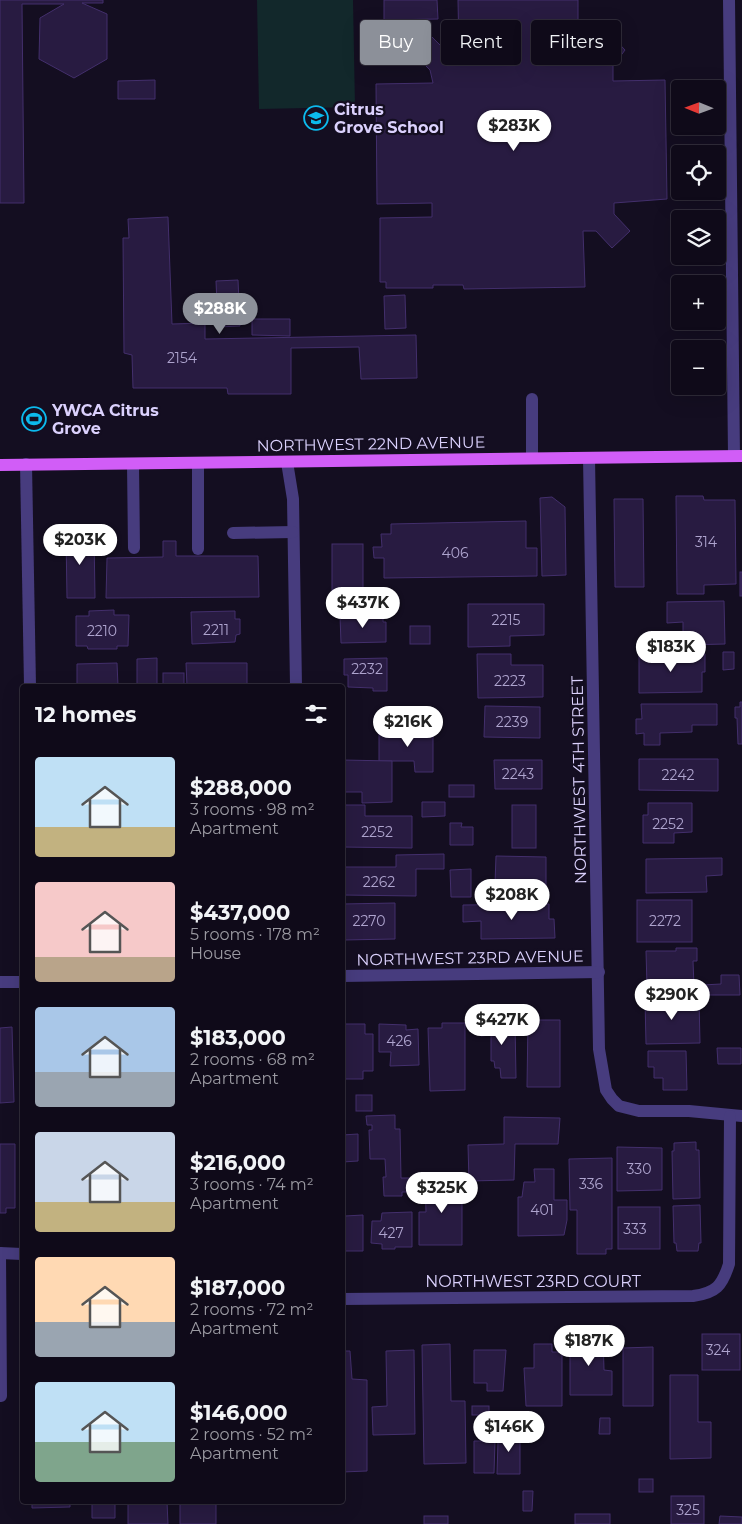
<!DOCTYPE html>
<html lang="en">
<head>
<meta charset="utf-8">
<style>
  :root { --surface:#0f0a19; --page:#1d1826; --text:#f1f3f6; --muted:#9b9aa2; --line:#2f2b38; --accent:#8c9099 }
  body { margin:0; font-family:Montserrat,sans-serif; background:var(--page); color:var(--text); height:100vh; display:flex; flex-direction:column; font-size:19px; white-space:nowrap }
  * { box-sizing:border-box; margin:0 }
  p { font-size:16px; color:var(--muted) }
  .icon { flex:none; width:28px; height:28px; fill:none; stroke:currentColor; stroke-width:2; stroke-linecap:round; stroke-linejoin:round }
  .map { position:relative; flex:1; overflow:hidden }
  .side { position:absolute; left:20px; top:684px; width:325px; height:820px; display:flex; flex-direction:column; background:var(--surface); border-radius:5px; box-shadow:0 5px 20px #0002,0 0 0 1px var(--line) }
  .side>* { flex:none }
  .guide { position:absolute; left:360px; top:20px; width:306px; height:45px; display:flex; gap:10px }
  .needle { width:32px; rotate:271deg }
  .fabs { position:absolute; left:671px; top:80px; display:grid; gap:10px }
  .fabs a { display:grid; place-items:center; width:55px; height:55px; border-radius:5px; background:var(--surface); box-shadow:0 5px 20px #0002,0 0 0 1px var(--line); font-size:25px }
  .price { position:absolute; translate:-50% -42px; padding:0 11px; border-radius:18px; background:#fff; color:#222; font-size:16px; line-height:32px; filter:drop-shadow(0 1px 2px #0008) }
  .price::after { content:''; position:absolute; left:50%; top:30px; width:15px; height:11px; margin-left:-8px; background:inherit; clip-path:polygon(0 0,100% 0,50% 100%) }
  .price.active { background:var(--accent); color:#fff }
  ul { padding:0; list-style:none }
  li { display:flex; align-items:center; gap:15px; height:125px; padding:0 15px }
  li span { display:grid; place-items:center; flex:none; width:140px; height:100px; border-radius:5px; color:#555 }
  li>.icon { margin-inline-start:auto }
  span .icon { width:60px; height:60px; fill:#fffc; stroke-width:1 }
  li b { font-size:21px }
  h2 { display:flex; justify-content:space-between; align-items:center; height:60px; padding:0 15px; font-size:21px }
  .tag { padding:0 18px; border-radius:5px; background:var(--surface); box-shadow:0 5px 20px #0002,0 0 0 1px var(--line); font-size:18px; line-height:45px }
  .tag.active { background:var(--accent); color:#fff }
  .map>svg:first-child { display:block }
  .green { fill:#12282b }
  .building { fill:#281b41; stroke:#432f6c }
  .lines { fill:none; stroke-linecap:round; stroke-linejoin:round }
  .minor { stroke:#473c7e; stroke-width:12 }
  .major { stroke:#d15df7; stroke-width:12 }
  .labels { text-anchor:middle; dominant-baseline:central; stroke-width:4.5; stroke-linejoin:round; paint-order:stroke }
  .number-label { font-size:14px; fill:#aea4ce }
  .poi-label { font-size:16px; font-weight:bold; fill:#dbd1fd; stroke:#140e21; text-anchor:start }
  .street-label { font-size:16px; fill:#dbd1fd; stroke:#140e21 }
</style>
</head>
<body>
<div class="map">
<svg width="742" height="1524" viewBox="0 0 742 1524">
  <rect width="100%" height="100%" fill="#140e21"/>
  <polygon class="green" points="257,0 353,0 355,107 259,109"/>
  <g class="building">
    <polygon points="0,0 103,0 103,3 82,3 107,14 107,59 74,78 39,59 40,18 64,4 22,4 24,203 0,203"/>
    <polygon points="384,0 437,0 438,19 384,20"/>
    <polygon points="458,0 578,0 578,49 592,49 609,33 625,50 613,66 613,81 665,80 667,199 614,203 614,214 630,231 612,248 596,231 583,231 585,287 464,289 463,285 433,285 433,288 386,288 386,282 380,282 380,218 432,217 432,203 377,204 376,84 433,83 430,70 414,54 430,35 447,52 459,52"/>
    <polygon points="155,80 155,99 118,99 118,81"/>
    <polygon points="168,217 172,324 205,323 205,339 416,335 417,378 361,379 359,347 291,348 291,394 228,394 227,388 133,388 132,355 124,353 123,238 129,238 128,219"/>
    <polygon points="238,280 240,326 218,327 216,281"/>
    <polygon points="405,295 406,328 385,329 384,296"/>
    <polygon points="252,319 290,319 290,336 252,335"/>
    <polygon points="676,496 703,496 704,500 735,500 736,584 704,585 704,594 677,594"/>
    <polygon points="552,497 565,507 566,575 542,576 540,498"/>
    <polygon points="614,499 643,499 644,587 615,587"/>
    <polygon points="526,521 526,548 537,548 537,576 384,578 384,558 374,558 373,547 382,547 381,534 391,534 391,524"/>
    <polygon points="66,535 94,535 95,598 67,598"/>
    <polygon points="163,541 176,541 176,556 258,556 259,597 106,598 107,558 163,557"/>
    <rect x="332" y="544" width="31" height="55"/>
    <rect x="740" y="572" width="2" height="24"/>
    <polygon points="724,601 725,644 683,645 683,622 667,623 667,602"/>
    <polygon points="468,604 544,604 544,635 510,636 510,646 468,647"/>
    <polygon points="114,610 114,615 129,615 128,646 117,646 117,649 88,649 87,646 76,646 76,616 89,616 89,611"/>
    <polygon points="235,611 235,619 240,619 240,634 236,635 235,642 192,644 191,612"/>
    <polygon points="383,615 383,622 386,622 386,642 341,643 340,616"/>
    <rect x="410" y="626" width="20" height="18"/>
    <polygon points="723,652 734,652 734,669 723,670"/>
    <polygon points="477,654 511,654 511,665 543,665 543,697 478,698"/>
    <polygon points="705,654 705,672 702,672 702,692 639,693 639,655"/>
    <polygon points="157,658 157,686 137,686 137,659"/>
    <polygon points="387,658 387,691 373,691 373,688 348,687 348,675 344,675 344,659"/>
    <polygon points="117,663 118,686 77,686 77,664"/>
    <polygon points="186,663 247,663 247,686 187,686"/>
    <rect x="163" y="673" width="21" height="13"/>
    <polygon points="740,702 742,702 742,744 738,744 737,718 735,718 735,707 740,707"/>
    <polygon points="641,704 717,704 717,725 692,725 692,732 660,733 660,745 644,745 644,733 636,734 636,719 642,719"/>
    <polygon points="485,706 540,707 540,738 484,737"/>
    <polygon points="379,730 433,730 433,772 415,772 414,761 379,761"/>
    <polygon points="639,759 718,759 718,791 639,790"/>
    <polygon points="342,760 392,761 392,802 362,803 362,792 342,792"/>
    <polygon points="494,760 542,760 542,789 495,789"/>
    <rect x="449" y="785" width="25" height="12"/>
    <polygon points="422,802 445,802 445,816 422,817"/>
    <polygon points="648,803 692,803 692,832 674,833 674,843 643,843 643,815 648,815"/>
    <polygon points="342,805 365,805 365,816 412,816 412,848 342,847"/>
    <rect x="512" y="805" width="24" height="43"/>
    <polygon points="450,823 462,823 461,827 473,827 473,845 450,845"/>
    <polygon points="444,854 444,869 416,869 416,896 342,895 342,867 396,867 396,855"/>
    <polygon points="496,856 546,857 546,898 526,897 526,884 495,884"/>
    <polygon points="722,858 722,875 706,876 707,892 646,893 646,859"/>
    <polygon points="471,869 471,897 451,897 450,870"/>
    <rect x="637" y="900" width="55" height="42"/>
    <polygon points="395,903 395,939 343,940 342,904"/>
    <polygon points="549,904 549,919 554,919 555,938 481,939 481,921 463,922 463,905"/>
    <polygon points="676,948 697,948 697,961 693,961 694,986 647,986 646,951 676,951"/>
    <polygon points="721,975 739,975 740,995 702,995 702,985 721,984"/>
    <polygon points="645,999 699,999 700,1043 646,1044"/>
    <polygon points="528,1020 560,1020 560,1087 527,1087"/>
    <polygon points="481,1022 515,1022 516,1078 501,1078 500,1068 495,1068 494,1061 491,1061 491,1035 481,1036"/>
    <polygon points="442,1023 465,1023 465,1090 430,1091 428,1028 442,1028"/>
    <polygon points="342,1024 365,1024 365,1034 373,1034 373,1071 363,1071 363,1079 342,1079"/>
    <polygon points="379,1024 406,1025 406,1030 418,1029 419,1065 390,1066 391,1052 379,1052"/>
    <polygon points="12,1027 14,1102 0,1103 0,1028"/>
    <polygon points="717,1048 741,1048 741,1064 718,1064"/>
    <polygon points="648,1051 686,1051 687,1090 663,1090 663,1078 654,1078 654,1067 648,1067"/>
    <rect x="356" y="1095" width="16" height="16"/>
    <polygon points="395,1115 395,1129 400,1129 401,1178 416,1178 417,1192 402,1192 402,1196 384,1196 383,1177 386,1177 385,1159 370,1159 369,1130 372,1130 372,1125 367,1125 366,1116"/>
    <polygon points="504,1117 560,1118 558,1144 515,1144 514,1180 469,1181 468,1145 504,1144"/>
    <polygon points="358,1134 358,1161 342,1162 342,1135"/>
    <polygon points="696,1142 696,1150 699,1150 700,1198 673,1199 672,1151 674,1151 674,1143"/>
    <polygon points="0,1144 15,1144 15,1208 6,1208 6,1213 0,1213"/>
    <polygon points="617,1147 662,1148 662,1190 617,1191"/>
    <polygon points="612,1158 612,1249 606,1249 606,1254 577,1254 577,1210 570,1210 569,1159"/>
    <polygon points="534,1169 554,1169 554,1200 567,1200 567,1220 564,1235 518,1236 518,1197 522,1197 524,1182 535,1182"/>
    <polygon points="425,1180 462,1180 462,1245 419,1245 419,1212 426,1212"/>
    <polygon points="700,1205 701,1243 699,1243 698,1251 677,1251 676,1243 674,1243 673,1206"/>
    <rect x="618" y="1207" width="42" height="42"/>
    <polygon points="344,1208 345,1216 363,1215 363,1251 342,1251 342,1209"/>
    <polygon points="412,1212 412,1247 395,1247 395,1249 382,1249 382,1244 371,1243 372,1221 381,1221 382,1213"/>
    <rect x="702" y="1334" width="38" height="36"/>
    <polygon points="570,1336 603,1336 604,1370 612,1371 612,1395 570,1395"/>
    <polygon points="450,1344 451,1401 465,1401 466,1463 424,1464 422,1345"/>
    <polygon points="534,1344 552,1344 552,1352 562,1352 562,1406 526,1406 524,1368 534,1368"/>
    <polygon points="653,1347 653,1406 623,1406 623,1348"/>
    <polygon points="414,1350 415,1434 373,1435 372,1407 387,1406 386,1351"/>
    <polygon points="474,1350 506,1350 503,1391 487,1391 487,1383 474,1383"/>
    <polygon points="342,1351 350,1351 352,1379 367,1380 367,1471 342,1472"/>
    <polygon points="670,1375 698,1375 698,1422 711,1422 711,1458 670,1459"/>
    <rect x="472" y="1406" width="17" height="9"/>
    <polygon points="600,1418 610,1418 610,1434 599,1434"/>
    <polygon points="500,1431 520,1431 520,1474 497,1474 498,1441 499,1441"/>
    <polygon points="474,1441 495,1441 494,1473 474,1473"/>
    <rect x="639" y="1479" width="14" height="13"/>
    <polygon points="523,1491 533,1491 532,1511 523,1511"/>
    <rect x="671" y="1496" width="33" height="28"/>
    <polygon points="32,1501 70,1501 70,1507 32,1508"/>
    <polygon points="76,1501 115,1501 115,1518 92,1518 92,1504 76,1503"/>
    <rect x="180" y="1501" width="36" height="23"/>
    <polygon points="167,1502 168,1524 128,1524 128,1503"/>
    <rect x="575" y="1514" width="35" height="10"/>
    <rect x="424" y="1516" width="24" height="8"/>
    <polygon points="720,1516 742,1517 742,1524 719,1524"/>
  </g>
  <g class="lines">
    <g class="minor">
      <polyline points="729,0 734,456"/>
      <polyline points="532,458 532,399"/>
      <polyline points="589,458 599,1049 606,1090 612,1099 619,1106 639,1111 689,1111 742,1116"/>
      <polyline points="287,462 293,499 296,686"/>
      <polyline points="198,463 198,549"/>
      <polyline points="26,464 30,686"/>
      <polyline points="133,464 134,548"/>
      <polyline points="233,533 293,532"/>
      <polyline points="342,976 599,972"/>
      <polyline points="0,982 22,982"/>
      <polyline points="0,1253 1,1396"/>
      <polyline points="0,1253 22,1254"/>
      <path d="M342 1299 693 1296C716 1293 722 1286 729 1264L730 1116"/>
    </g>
    <polyline class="major" points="0,465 742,456"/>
  </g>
  <defs>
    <g id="school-ring" transform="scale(1.25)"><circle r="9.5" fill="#140e21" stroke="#0cbaed" stroke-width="1.5"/><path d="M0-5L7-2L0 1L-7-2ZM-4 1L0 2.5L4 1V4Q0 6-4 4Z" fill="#0cbaed"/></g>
    <g id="stadium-ring" transform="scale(1.25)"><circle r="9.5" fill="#140e21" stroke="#0cbaed" stroke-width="1.5"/><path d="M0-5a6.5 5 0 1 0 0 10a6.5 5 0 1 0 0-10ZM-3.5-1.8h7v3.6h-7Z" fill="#0cbaed"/></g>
  </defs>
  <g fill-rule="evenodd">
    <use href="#school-ring" x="316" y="118"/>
    <use href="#stadium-ring" x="34" y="419"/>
  </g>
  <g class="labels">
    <g class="number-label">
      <text x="182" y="358">2154</text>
      <text x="706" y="542">314</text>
      <text x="455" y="553">406</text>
      <text x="506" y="620">2215</text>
      <text x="216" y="630">2211</text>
      <text x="102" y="631">2210</text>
      <text x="367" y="669">2232</text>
      <text x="510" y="681">2223</text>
      <text x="512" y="722">2239</text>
      <text x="518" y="774">2243</text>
      <text x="678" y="775">2242</text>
      <text x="668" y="824">2252</text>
      <text x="377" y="832">2252</text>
      <text x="379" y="882">2262</text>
      <text x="369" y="921">2270</text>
      <text x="665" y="921">2272</text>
      <text x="399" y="1041">426</text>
      <text x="639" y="1169">330</text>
      <text x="591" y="1184">336</text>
      <text x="542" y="1210">401</text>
      <text x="635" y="1229">333</text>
      <text x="391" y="1233">427</text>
      <text x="718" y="1350">324</text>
      <text x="688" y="1510">325</text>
    </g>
    <g class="poi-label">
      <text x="334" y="109">Citrus<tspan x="334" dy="18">Grove School</tspan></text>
      <text x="52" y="410">YWCA Citrus<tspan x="52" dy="18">Grove</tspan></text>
    </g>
    <g class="street-label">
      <text transform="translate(371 444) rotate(-1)">NORTHWEST 22ND AVENUE</text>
      <text transform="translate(579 780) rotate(-91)">NORTHWEST 4TH STREET</text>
      <text transform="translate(470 958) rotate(-1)">NORTHWEST 23RD AVENUE</text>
      <text x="533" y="1281">NORTHWEST 23RD COURT</text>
    </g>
  </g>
</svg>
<div class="fabs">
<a><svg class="needle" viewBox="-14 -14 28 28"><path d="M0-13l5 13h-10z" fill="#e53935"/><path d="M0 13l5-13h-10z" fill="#9b9aa2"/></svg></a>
<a><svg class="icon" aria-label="locate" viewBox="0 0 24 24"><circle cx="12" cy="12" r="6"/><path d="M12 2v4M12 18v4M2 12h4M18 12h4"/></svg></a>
<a><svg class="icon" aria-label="layers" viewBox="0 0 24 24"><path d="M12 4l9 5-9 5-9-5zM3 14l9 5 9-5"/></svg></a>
<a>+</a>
<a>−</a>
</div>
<b class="price" style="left:514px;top:152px">$283K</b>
<b class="price active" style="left:220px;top:335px">$288K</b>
<b class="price" style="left:80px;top:566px">$203K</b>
<b class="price" style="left:363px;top:629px">$437K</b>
<b class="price" style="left:671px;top:673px">$183K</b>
<b class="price" style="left:408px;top:748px">$216K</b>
<b class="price" style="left:512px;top:921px">$208K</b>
<b class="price" style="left:672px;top:1021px">$290K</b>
<b class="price" style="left:502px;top:1046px">$427K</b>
<b class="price" style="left:442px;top:1214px">$325K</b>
<b class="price" style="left:589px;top:1367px">$187K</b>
<b class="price" style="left:509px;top:1453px">$146K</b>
<div class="guide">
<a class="tag active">Buy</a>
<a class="tag">Rent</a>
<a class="tag">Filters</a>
</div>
<section class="side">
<h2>12 homes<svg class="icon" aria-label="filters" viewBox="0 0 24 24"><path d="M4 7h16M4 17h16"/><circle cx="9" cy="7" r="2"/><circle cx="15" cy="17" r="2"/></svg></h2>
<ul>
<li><span style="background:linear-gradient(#bfe0f5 70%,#c2b280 0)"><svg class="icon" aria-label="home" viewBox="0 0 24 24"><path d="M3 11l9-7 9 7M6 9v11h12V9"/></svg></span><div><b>$288,000</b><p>3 rooms · 98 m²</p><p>Apartment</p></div></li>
<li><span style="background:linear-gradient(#f6c9c9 75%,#b9a48a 0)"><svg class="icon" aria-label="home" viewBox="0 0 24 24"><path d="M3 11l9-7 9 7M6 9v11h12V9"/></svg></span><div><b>$437,000</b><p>5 rooms · 178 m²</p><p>House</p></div></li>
<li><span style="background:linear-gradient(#a9c7e8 65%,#9aa5b1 0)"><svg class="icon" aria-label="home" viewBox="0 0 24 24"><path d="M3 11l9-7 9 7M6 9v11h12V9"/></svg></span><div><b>$183,000</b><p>2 rooms · 68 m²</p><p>Apartment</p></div></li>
<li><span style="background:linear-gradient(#c9d6e8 70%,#c2b280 0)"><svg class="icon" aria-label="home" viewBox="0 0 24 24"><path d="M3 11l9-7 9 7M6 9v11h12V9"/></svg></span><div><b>$216,000</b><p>3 rooms · 74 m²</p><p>Apartment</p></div></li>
<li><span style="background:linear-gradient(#ffd9b3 65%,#9aa5b1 0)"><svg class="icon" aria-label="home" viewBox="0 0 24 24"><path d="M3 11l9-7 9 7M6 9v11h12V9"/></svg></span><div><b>$187,000</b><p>2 rooms · 72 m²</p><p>Apartment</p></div></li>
<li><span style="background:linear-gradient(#bfe0f5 60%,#7fa58c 0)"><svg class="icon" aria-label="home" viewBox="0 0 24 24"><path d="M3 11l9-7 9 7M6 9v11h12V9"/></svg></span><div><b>$146,000</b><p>2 rooms · 52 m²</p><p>Apartment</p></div></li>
</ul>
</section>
</div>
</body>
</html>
